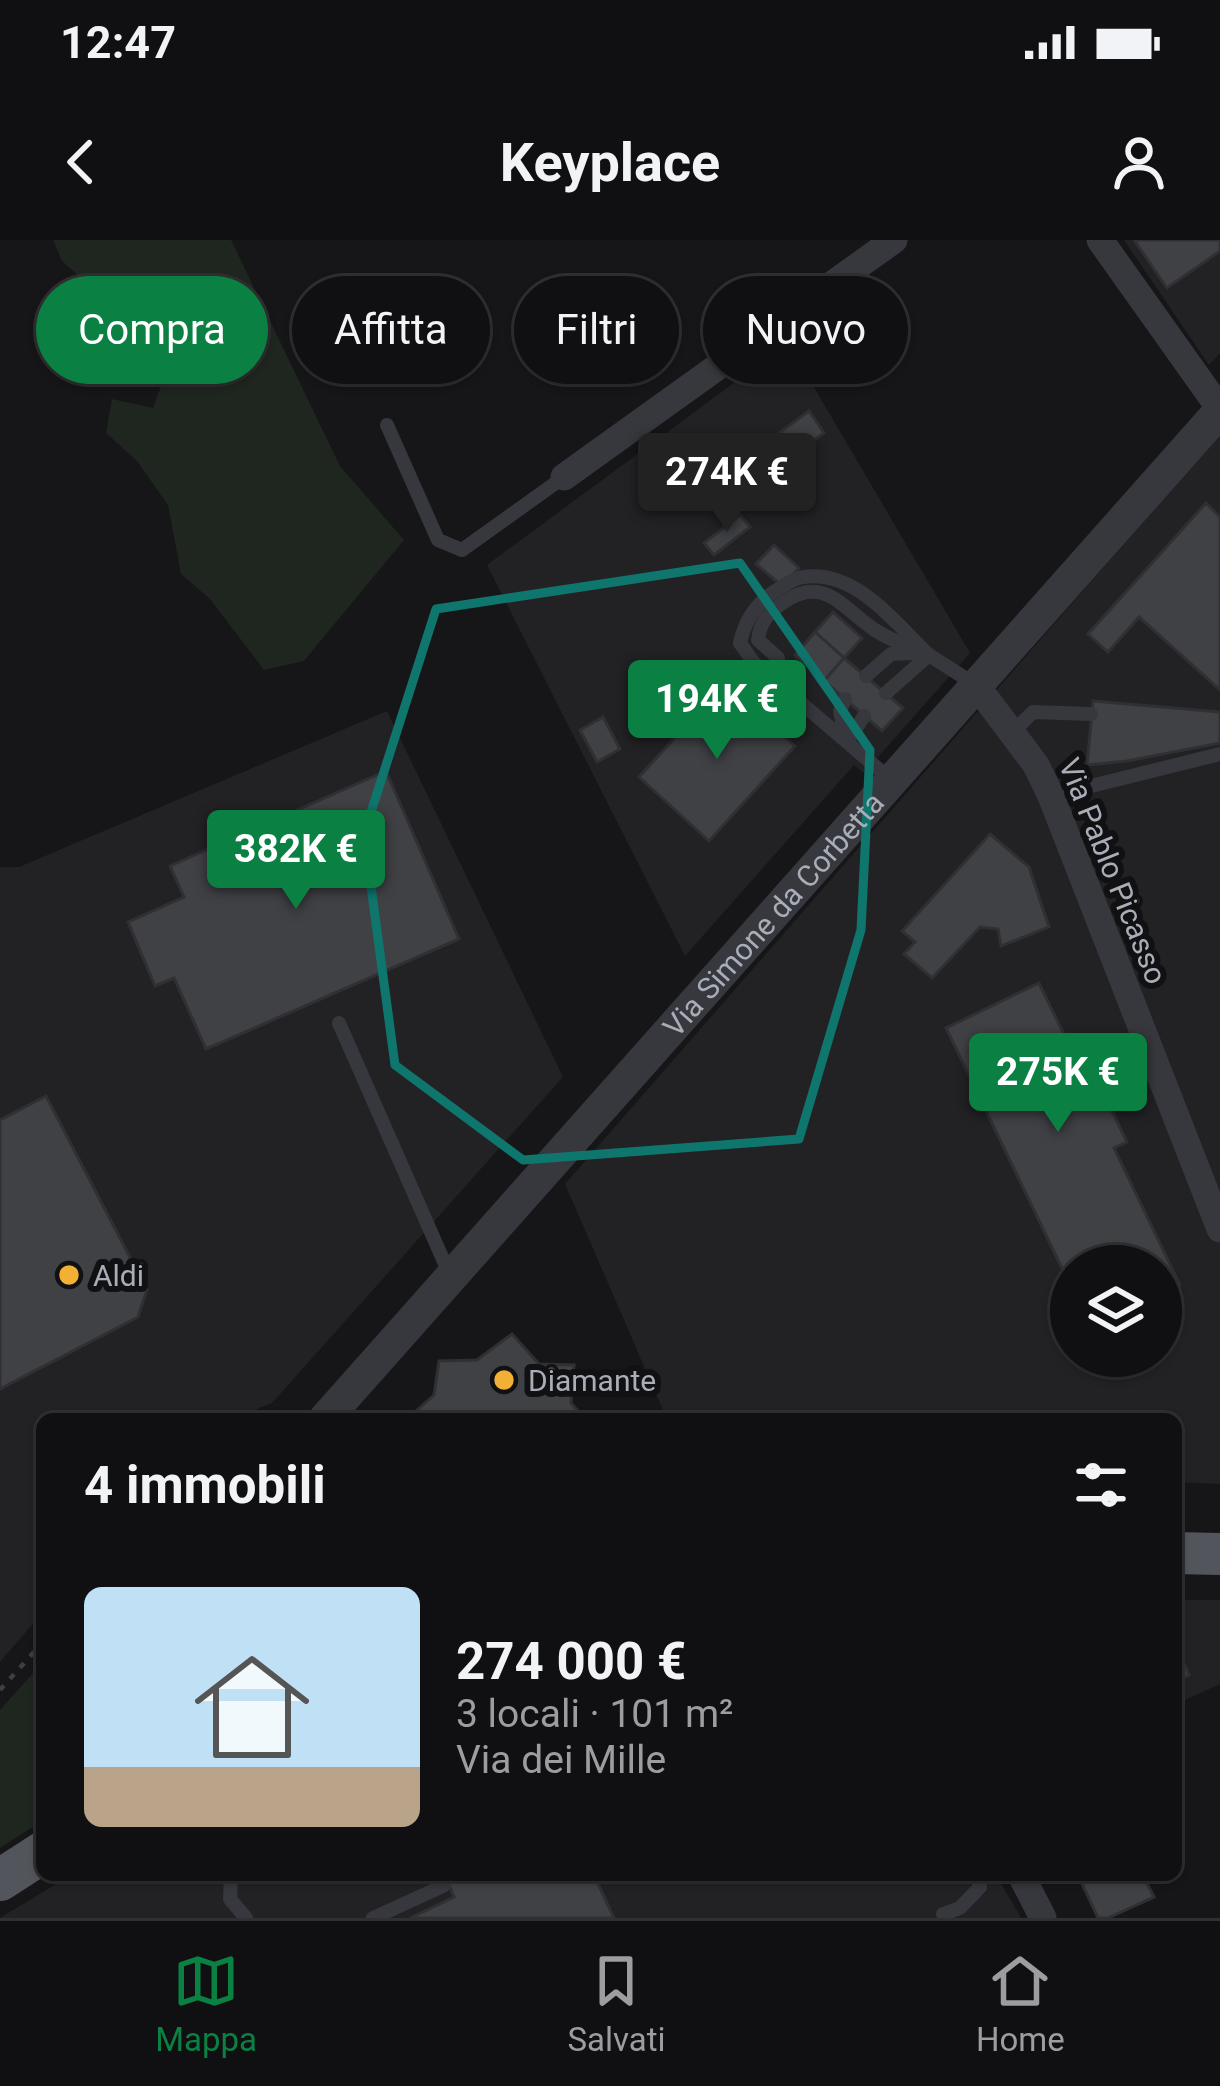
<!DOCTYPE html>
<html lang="it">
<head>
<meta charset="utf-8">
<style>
  :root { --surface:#101012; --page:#1e1e20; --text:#f1f3f6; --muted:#9c9d9f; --line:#303032; --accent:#0b8043 }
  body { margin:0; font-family:Roboto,sans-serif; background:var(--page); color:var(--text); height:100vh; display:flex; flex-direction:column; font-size:45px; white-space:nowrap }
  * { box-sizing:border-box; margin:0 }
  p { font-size:39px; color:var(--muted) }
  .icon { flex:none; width:66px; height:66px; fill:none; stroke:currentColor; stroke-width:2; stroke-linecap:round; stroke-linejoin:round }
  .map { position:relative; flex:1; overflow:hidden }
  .drawer { position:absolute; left:36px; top:1173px; width:1146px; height:468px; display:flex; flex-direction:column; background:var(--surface); border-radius:18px; box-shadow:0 3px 9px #0004,0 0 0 3px var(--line) }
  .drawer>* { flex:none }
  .top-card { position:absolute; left:36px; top:36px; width:1149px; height:108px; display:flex; gap:24px }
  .controls { position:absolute; left:1050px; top:1005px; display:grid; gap:24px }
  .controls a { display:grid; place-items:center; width:132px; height:132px; border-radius:50%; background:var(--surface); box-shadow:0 3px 9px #0004,0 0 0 3px var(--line); font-size:60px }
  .price { position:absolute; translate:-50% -102px; padding:0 27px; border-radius:12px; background:var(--accent); color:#fff; font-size:39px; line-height:78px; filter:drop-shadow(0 3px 6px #0008) }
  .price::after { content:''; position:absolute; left:50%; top:72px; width:36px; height:27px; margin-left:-18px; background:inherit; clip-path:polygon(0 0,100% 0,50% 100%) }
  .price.selected { background:#222; color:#fff }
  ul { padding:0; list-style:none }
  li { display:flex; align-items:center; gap:36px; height:300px; padding:0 48px }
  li+li { border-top:3px solid var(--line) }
  li span { display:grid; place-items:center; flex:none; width:336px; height:240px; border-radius:18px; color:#555 }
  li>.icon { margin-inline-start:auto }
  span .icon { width:144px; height:144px; fill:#fffc; stroke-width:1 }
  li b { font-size:51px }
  h2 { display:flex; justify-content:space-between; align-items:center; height:144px; padding:0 48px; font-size:51px }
  .pill { padding:0 42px; border-radius:54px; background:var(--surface); box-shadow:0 3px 9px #0004,0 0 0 3px var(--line); font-size:42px; line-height:108px }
  .pill.selected { background:var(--accent); color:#fff }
  .status { display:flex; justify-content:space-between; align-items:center; height:84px; padding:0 60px; background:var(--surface); direction:ltr }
  .status svg { height:33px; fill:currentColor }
  header { display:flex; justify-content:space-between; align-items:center; height:156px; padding:0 48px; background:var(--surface); font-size:54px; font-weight:700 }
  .dock { display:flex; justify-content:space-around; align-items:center; height:168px; border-top:3px solid var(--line); background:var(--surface); font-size:33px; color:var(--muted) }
  .dock a { display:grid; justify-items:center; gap:6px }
  .dock .selected { color:var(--accent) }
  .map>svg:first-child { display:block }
  .built { fill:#222225; fill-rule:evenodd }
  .green { fill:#1e261f }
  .building { fill:#404145; stroke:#303034; stroke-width:3 }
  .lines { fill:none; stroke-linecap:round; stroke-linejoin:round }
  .path { stroke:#3d3f44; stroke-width:4.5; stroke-dasharray:6 9; stroke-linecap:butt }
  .service { stroke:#37383d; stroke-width:14 }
  .minor { stroke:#37383d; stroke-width:27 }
  .tertiary { stroke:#37383d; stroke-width:33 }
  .primary { stroke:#53555c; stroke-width:42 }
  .marked { fill:none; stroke:#0f766e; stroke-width:9; stroke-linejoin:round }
  .poi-dot { fill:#f2b134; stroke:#111113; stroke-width:4.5 }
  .labels { text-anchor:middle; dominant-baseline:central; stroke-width:12; stroke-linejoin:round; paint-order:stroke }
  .street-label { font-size:30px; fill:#a8adb8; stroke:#111113 }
  .poi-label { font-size:30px; fill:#a8adb8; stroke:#111113; text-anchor:start }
</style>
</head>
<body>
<div class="status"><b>12:47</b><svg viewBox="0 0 49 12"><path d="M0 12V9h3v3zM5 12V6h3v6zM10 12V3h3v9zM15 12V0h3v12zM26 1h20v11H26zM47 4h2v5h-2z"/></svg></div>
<header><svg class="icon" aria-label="back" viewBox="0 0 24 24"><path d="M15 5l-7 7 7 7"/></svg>Keyplace<svg class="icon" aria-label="person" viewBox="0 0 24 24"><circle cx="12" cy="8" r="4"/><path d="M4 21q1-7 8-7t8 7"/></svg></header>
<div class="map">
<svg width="1220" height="1678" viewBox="0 0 1220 1678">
  <rect width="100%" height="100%" fill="#161618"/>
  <g class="built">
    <polygon points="1124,0 1220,0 1220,113 1209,125"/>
    <polygon points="788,103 970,413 864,533 854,525 685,716 487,325"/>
    <path d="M1220 194V1244L1176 1242V1179H667L565 944ZM1071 1026H1161V1116H1071Z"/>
    <polygon points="387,471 563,837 272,1163 232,1179 42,1179 42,1373 0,1422 0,627 19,627"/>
    <polygon points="1176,1360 1220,1360 1220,1444 1176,1464 1176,1441 1189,1434 1176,1404"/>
    <polygon points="71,1635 996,1635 1021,1678 0,1678"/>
  </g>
  <g class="green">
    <polygon points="53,0 231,0 340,226 404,300 304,421 264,430 210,359 181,334 168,265 137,221 106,193 112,159 153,168 166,133 146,96 62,21"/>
    <polygon points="42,1423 42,1581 0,1608 0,1470"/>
  </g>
  <g class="building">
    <polygon points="1134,0 1220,0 1220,11 1167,48"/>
    <polygon points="809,171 824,193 761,238 746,217"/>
    <polygon points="1206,263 1220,277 1220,450 1139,377 1108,412 1088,394"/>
    <polygon points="740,275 750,287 714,315 704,303"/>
    <polygon points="774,305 799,328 782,346 756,324"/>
    <polygon points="833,372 862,398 844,418 815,392"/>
    <polygon points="815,392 844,418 824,441 795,415"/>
    <polygon points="844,418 903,468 882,491 824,441"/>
    <polygon points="725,443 795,506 709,601 639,537"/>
    <polygon points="1093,461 1220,472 1220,503 1127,521 1087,525"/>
    <polygon points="603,477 620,509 597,522 580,490"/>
    <polygon points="386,531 459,699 206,809 174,738 155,746 128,682 184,657 170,626"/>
    <polygon points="990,594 1029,627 1049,687 1001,706 998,689 980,687 932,738 904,714 915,702 902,691"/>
    <polygon points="1039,743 1073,813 1082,808 1127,902 1114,908 1180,1045 1161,1054 1161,1026 1071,1026 1071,1047 946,788"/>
    <polygon points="46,856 147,1050 138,1077 0,1149 0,880"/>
    <polygon points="512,1094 539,1124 574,1125 571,1163 585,1179 407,1179 434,1155 439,1121 477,1120"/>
    <polygon points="1176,1404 1189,1435 1176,1441"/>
    <polygon points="444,1635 594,1635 614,1678 410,1678 454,1657"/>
    <polygon points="1078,1635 1143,1635 1154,1657 1108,1678 1098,1678"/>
  </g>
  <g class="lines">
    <polyline class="path" points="0,1450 42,1403"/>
    <g class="service">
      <polyline points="387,185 438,300 462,310 564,237"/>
      <polyline points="866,436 891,414 912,413"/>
      <path d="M779 444 778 418 758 400C760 382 769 372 784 362 825 334 844 370 875 390 889 399 904 405 919 411"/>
      <polyline points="886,453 929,415 976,445"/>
      <polyline points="845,459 840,471 846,500"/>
      <polyline points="864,476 847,502 890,539"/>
      <polyline points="1013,492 1033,472 1091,474"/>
      <path d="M847 502 754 423 740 403C745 380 757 362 777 350 785 345 794 338 803 337 856 329 895 383 929 415"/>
      <polyline points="1051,556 1220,514"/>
      <polyline points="339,783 445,1024 455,1031"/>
      <polyline points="231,1635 230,1659 246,1678"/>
      <polyline points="373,1678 443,1646"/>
      <polyline points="946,1678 943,1674 960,1668 980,1647 977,1635"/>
    </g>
    <g class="minor">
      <polyline points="1100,0 1220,169"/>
      <polyline points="564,237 894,0"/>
      <polyline points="976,445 1036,525 1051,556 1220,989"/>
      <polyline points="1021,1635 1043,1678"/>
    </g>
    <path class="tertiary" id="s1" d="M325 1179 1220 171"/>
    <g class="primary">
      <polyline points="1176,1313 1220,1314"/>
      <polyline points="0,1640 42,1613"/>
    </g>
  </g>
  <path class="marked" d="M740 323 870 510 861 690 799 899 523 920 395 825 364 594 436 369Z"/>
  <g class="poi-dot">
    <circle cx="69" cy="1035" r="12"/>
    <circle cx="504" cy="1140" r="12"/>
  </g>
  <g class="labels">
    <g class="street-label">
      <text transform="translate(1113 631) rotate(68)">Via Pablo Picasso</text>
      <text stroke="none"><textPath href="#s1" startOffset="675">Via Simone da Corbetta</textPath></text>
    </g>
    <g class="poi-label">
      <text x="93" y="1035">Aldi</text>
      <text x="528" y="1140">Diamante</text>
    </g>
  </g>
</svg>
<div class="controls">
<a><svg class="icon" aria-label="layers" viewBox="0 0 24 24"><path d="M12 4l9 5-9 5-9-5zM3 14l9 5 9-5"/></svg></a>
</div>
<b class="price selected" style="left:727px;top:295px">274K €</b>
<b class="price" style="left:717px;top:522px">194K €</b>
<b class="price" style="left:296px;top:672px">382K €</b>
<b class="price" style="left:1058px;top:895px">275K €</b>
<div class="top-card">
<a class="pill selected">Compra</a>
<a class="pill">Affitta</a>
<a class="pill">Filtri</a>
<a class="pill">Nuovo</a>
</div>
<section class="drawer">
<h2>4 immobili<svg class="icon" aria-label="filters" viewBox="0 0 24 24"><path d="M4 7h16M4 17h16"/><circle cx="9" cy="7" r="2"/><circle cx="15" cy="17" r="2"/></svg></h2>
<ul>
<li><span style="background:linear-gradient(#bfe0f5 75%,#b9a48a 0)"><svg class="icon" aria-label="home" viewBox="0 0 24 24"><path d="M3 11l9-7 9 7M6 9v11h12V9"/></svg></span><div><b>274 000 €</b><p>3 locali · 101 m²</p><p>Via dei Mille</p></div></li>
</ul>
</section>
</div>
<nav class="dock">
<a class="selected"><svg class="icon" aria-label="map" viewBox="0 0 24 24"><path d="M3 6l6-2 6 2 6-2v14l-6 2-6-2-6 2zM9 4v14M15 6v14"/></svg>Mappa</a>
<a><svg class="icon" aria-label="saved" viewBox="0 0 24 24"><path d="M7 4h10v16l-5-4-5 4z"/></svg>Salvati</a>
<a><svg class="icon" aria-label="home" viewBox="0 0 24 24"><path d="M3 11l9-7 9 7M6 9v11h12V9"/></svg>Home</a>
</nav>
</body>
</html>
